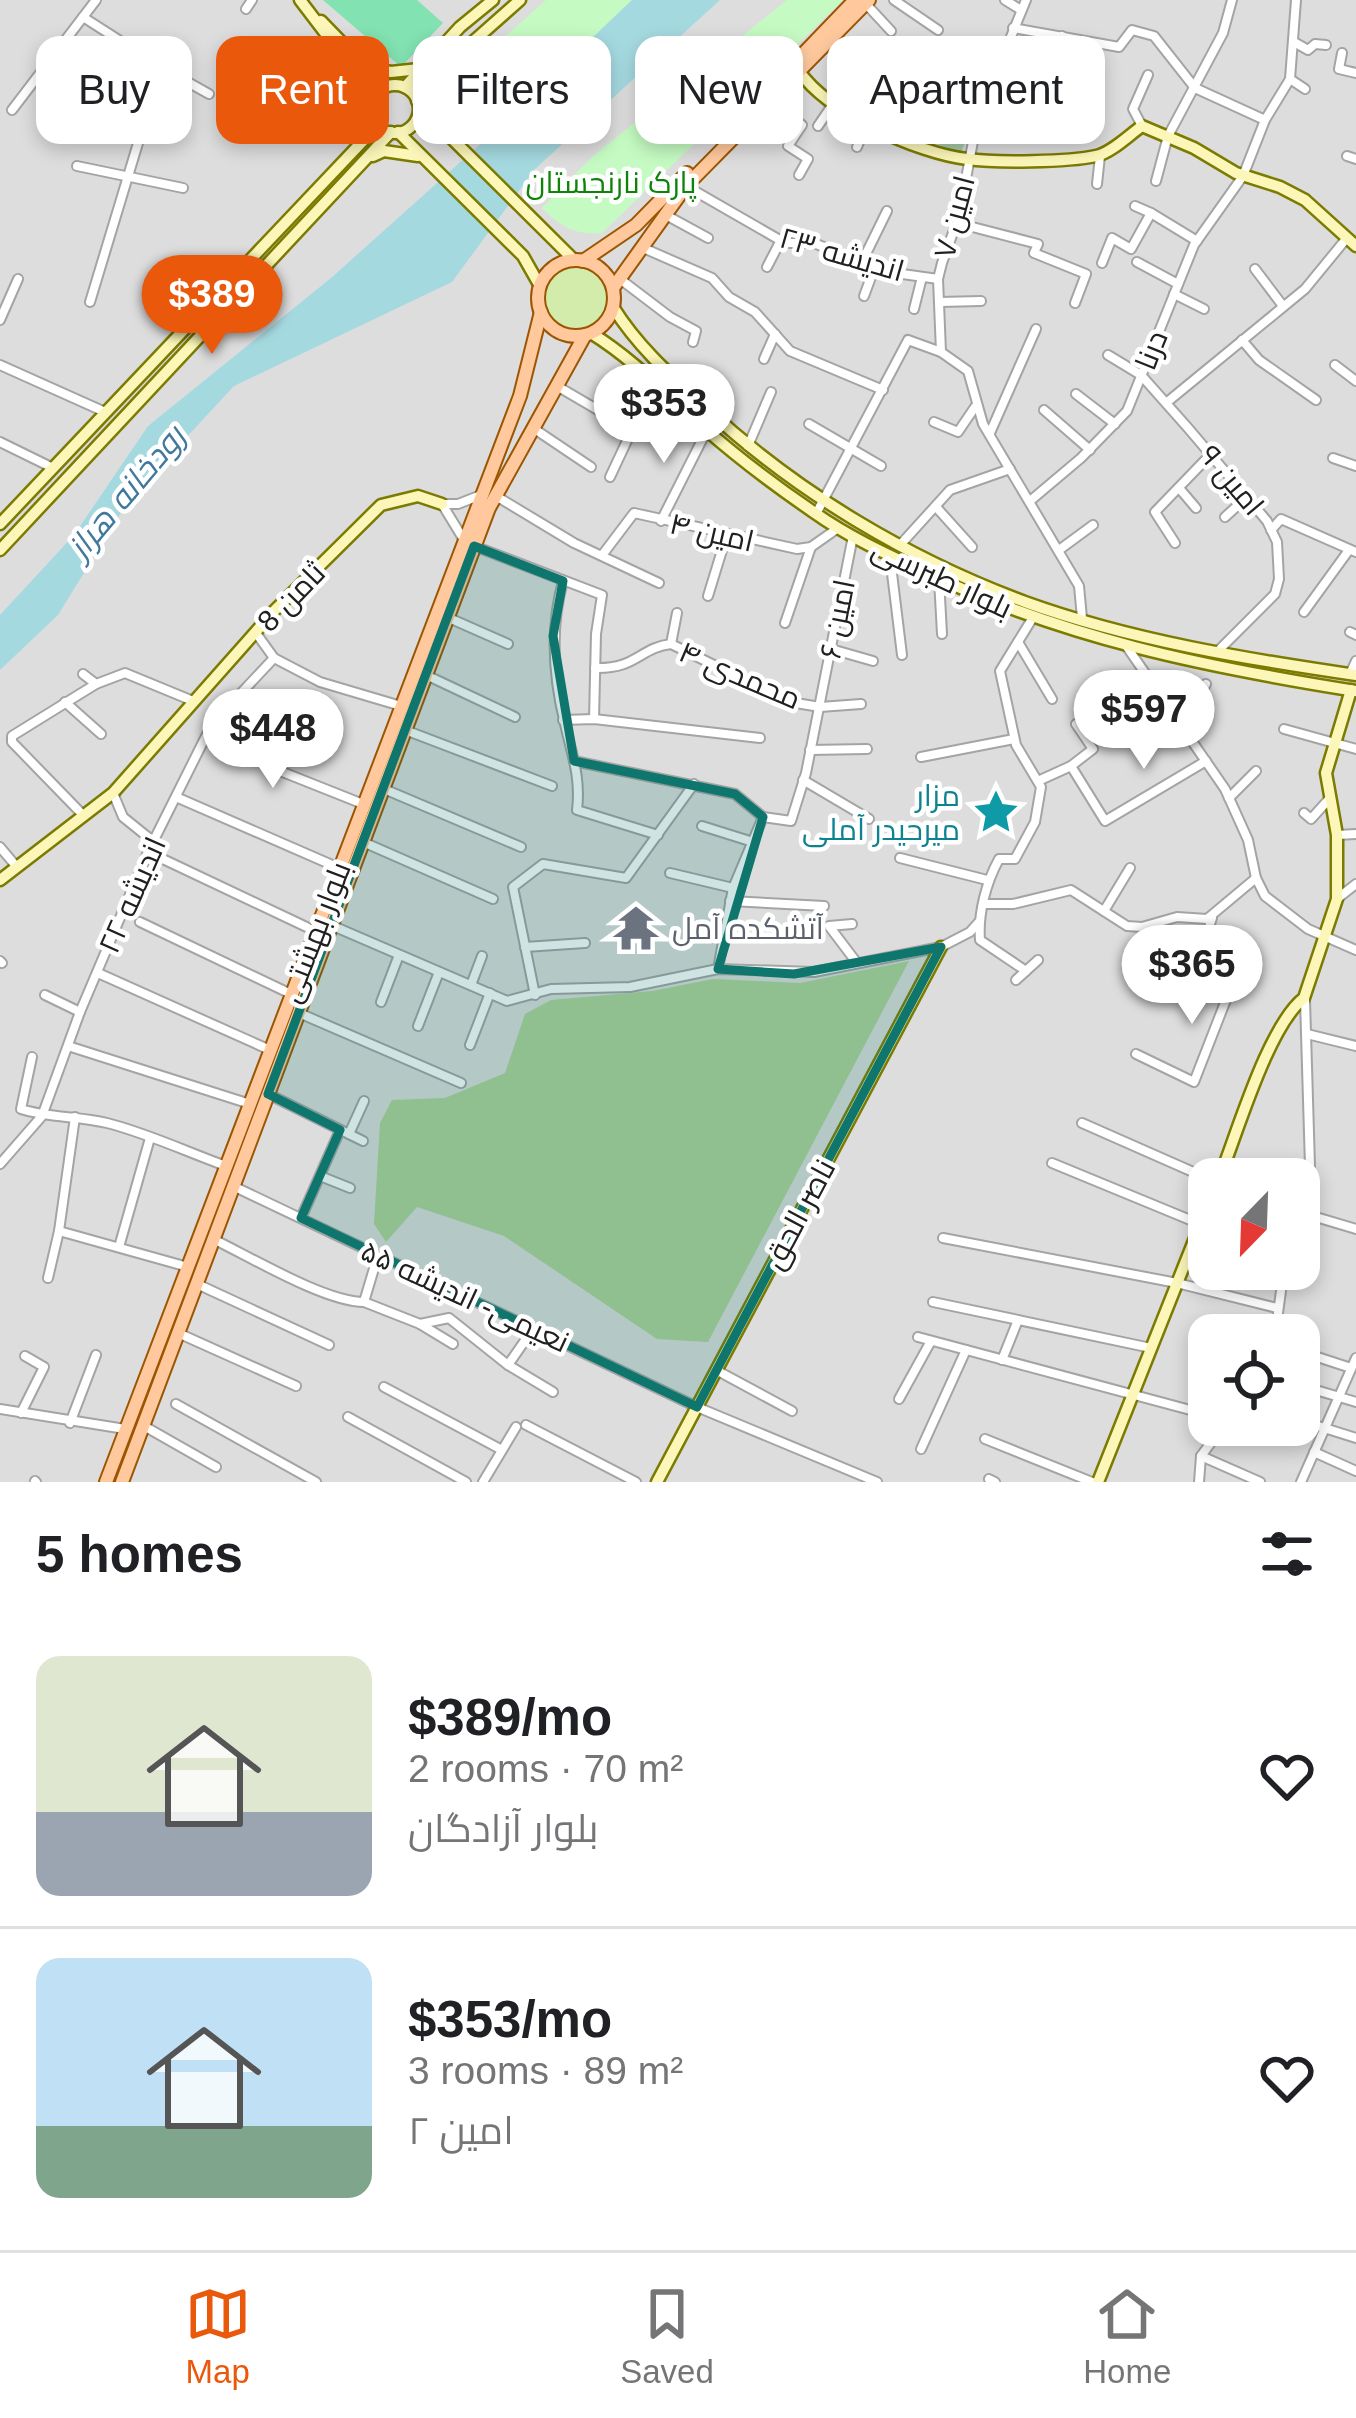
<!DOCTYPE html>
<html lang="en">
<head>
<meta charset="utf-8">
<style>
  :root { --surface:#fff; --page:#f6f6f6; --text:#202124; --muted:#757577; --line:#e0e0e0; --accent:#ea580c }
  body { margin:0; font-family:Arial,Cairo,sans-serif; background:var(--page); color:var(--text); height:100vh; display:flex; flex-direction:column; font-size:45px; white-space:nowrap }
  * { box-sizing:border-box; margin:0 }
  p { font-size:39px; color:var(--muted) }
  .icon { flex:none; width:66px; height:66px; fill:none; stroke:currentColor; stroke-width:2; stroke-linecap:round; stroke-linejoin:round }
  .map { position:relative; height:1482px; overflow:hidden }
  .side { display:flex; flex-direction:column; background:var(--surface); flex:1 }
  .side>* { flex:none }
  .top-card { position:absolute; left:36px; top:36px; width:1284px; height:108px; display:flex; gap:24px }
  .needle { width:78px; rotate:203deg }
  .buttons { position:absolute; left:1188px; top:1158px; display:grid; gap:24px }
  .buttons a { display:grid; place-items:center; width:132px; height:132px; border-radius:24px; background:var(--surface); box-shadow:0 6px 18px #0003; font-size:60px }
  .price { position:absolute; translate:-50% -102px; padding:0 27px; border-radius:42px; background:#fff; color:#222; font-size:39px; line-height:78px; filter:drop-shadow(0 3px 6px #0008) }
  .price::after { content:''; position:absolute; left:50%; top:72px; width:36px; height:27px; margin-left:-18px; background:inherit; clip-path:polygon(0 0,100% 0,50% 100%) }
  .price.current { background:var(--accent); color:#fff }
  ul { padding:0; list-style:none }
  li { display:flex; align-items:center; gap:36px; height:300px; padding:0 36px }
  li+li { border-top:3px solid var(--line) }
  li span { display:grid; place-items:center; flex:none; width:336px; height:240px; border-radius:24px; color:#555 }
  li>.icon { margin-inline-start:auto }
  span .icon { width:144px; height:144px; fill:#fffc; stroke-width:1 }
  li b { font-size:51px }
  h2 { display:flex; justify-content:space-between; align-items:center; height:144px; padding:0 36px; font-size:51px }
  .pill { padding:0 42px; border-radius:24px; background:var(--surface); box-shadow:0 6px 18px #0003; font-size:42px; line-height:108px }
  .pill.current { background:var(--accent); color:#fff }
  .tab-bar { display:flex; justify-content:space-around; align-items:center; height:168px; border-top:3px solid var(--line); background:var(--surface); font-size:33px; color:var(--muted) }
  .tab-bar a { display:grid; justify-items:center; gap:6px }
  .tab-bar .current { color:var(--accent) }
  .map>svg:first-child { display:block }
  .residential { fill:#dedddd; fill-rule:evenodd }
  .military { fill:#f3ddd9 }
  .grass { fill:#d3ecab }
  .forest { fill:#b1d199 }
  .cemetery { fill:#a6caa7 }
  .park { fill:#c5fbc2 }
  .pitch { fill:#82e2b1 }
  .water { fill:#a5d9e0 }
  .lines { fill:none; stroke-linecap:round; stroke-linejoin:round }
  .street-casing { stroke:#a4a4a4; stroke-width:12 }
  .secondary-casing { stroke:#7c7b01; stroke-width:15 }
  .primary-casing { stroke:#9c5500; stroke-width:16 }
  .street { stroke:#fff; stroke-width:8 }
  .secondary { stroke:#fcf7b9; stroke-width:10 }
  .primary { stroke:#ffc99d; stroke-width:12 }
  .marked { fill:#0f766e; fill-opacity:0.2; stroke:#0f766e; stroke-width:9; stroke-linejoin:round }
  .labels { text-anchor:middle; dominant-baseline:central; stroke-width:9; stroke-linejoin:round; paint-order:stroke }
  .park-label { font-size:30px; fill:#0d8408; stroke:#fff }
  .street-label { font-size:30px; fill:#202020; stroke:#fff }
  .culture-label { font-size:30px; fill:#0d838f; stroke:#fff; text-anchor:end }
  .worship-label { font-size:30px; fill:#5b616d; stroke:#fff; text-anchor:start }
  .water-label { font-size:33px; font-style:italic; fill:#40799c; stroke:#fff }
</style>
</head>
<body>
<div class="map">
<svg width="1356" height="1482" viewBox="0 0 1356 1482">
  <rect width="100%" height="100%" fill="#f1ece6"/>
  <path class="residential" d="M0 0H1356V1482H0ZM1209 1179H1299V1269H1209ZM1209 1335H1299V1425H1209Z"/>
  <polygon class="military" points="325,67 345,85 340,129 300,94"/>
  <circle class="grass" cx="576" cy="298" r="38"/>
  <polygon class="forest" points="909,961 708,1342 657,1339 504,1236 417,1207 386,1242 374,1224 380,1123 392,1100 445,1098 505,1073 525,1014 551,1000 652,991 713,979 800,983"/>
  <polygon class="cemetery" points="946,85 981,101 961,153 915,136 931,101"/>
  <g class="park">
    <polygon points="546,0 632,0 485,140 464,118 460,77"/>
    <path d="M787 0H843L602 233C575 235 561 227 542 208L592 157Z"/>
  </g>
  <polygon class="pitch" points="323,0 417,0 443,23 401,67"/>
  <polygon class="water" points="632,0 720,0 535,169 452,282 234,386 130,498 58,615 0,670 0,615 74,535 148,426 331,278 485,140"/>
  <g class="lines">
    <g class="street-casing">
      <g id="street">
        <polyline points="894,0 938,30"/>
        <polyline points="1005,0 1021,10"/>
        <polyline points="1026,0 977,120 959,216 942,263 938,279 941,352 968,371 983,424 1079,586 1082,618"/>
        <polyline points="866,4 891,31"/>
        <polyline points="246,9 252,0"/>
        <polyline points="83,17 161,67 90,302"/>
        <polyline points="1013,28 1119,47 1132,30 1154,36 1195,88 1265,120"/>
        <polyline points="1062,36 1053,56 1081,67"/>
        <polyline points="1294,42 1308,50 1315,44 1326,45"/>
        <polyline points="1342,53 1339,69 1356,73"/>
        <polyline points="161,67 209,94"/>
        <polyline points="1290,79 1305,89"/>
        <polyline points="771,100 802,125 788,146 808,159 799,175"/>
        <polyline points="12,110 96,0"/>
        <polyline points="854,116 889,67 920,79"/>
        <polyline points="818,126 833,104"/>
        <polyline points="1142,126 1133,109 1148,75"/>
        <polyline points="857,147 867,123"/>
        <polyline points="1347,156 1356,159"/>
        <polyline points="77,166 183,188"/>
        <polyline points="1156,181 1168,136 1223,33 1232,0"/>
        <polyline points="1097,184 1100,156"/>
        <polyline points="686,186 785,243 814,243 881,271 938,279"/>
        <polyline points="1135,206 1151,213"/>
        <polyline points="664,214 708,238"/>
        <polyline points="957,223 1038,244 1034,253 1086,274 1075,303"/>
        <polyline points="641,247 712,278 729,297 755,312 790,351 883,390"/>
        <polyline points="1137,262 1178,284"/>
        <polyline points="1102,263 1112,238 1131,249 1151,213 1197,241"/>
        <polyline points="861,264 887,211"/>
        <polyline points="767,267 781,240"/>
        <polyline points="1255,269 1283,306"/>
        <polyline points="620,279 670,317 696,331 693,342"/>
        <polyline points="1174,294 1204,309"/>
        <polyline points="864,296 874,269"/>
        <polyline points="940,302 981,301"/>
        <polyline points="914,309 922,277"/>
        <polyline points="0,320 18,279"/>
        <polyline points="1242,340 1259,360 1316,400"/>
        <polyline points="1108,355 1141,375 1188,428 1267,521 1277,542 1279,579 1275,594 1217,652"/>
        <polyline points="764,359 775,334"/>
        <polyline points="0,365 105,412"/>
        <polyline points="1335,365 1356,381"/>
        <polyline points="557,386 632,430 610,477"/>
        <polyline points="1076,394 1115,424"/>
        <polyline points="1166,403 1305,289 1346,239"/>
        <polyline points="1044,410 1090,450"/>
        <polyline points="934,422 958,432 975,407"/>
        <polyline points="809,424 881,466"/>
        <polyline points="533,428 591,467"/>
        <polyline points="990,433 1036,329"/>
        <polyline points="0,442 53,468"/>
        <polyline points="748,446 771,392"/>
        <polyline points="1333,458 1356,466"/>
        <polyline points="1179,488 1196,508"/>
        <polyline points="496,496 574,543 659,583"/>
        <polyline points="1030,501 1081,458 1127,411 1194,245 1243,176 1265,120 1290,79 1296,0"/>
        <polyline points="442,504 464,540"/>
        <polyline points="444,504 458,504 481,495"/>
        <polyline points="937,508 972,547"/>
        <polyline points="816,514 908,340 941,352"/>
        <polyline points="1225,517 1247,497"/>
        <polyline points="661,521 707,430"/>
        <polyline points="1271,530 1281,519 1356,552"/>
        <polyline points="1175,543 1155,512 1211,454"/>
        <polyline points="901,544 950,490 1010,469"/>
        <polyline points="474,546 602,595 596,634 594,719"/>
        <polyline points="1059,550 1093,525"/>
        <polyline points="603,554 634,513 797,549 811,547 838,528"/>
        <polyline points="890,557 902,655"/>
        <polyline points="939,579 942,634"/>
        <path d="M563 581C550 628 553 676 565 724 572 755 581 778 577 810L658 835"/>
        <polyline points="708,596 727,534"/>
        <polyline points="1304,612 1349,550"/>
        <polyline points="449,618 508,644"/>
        <polyline points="785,623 811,547"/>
        <polyline points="1350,632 1356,635"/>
        <polyline points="1018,642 1052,699"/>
        <polyline points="671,644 677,613"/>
        <polyline points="1127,647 1225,789 1248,840 1256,878 1265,896 1308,929 1356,950"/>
        <polyline points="831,649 873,661"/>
        <polyline points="274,658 320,682 401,706"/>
        <path d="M595 668C637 669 639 648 671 644L790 702 820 707 861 704"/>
        <polyline points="83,674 96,684 125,673 193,701"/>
        <polyline points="1350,674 1356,661"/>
        <polyline points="426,675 515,717"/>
        <polyline points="65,702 101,734"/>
        <polyline points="563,720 594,719 760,738"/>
        <polyline points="213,723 272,755 275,769 363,804"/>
        <polyline points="1076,724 1093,749 1071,766 1105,821 1206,761"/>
        <polyline points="1183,728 1206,684"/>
        <polyline points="1284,729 1356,749"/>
        <polyline points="405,730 552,786"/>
        <polyline points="810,750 867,749"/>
        <polyline points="921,757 1014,739"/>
        <polyline points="574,761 735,794 763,817"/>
        <polyline points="803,780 869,819"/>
        <polyline points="1038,781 1071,766"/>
        <polyline points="384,789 521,847"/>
        <polyline points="113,793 123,817 154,842"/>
        <polyline points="176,797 339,868"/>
        <polyline points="1229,798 1256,771"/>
        <polyline points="1304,813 1311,819 1330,798"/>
        <polyline points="82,814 12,742 12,736 96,684"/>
        <polyline points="763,817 791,821 806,773 853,536"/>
        <polyline points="702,826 753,842"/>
        <polyline points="1337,835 1356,834"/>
        <polyline points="363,842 493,899"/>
        <polyline points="0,847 16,866"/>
        <polyline points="148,852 315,931"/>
        <polyline points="900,858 987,880"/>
        <polyline points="670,873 733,888"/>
        <polyline points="1338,898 1356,884"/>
        <polyline points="730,901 824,906"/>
        <polyline points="984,904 1013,904 1071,890 1127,926 1142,927 1177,917 1207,919 1256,878"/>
        <polyline points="1104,911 1130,868"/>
        <polyline points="140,922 291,994"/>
        <polyline points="852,924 829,926 857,963"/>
        <polyline points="333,926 507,1001 551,989 630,987 718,969 814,972 941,947 970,932 979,922"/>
        <polyline points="525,947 585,943"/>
        <polyline points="0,961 2,963"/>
        <polyline points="718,969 733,888 763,817"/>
        <path d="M1026 971 980 940C978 913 986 883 999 859H1015L1035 822 1041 787 1016 745 1000 671 1032 619"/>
        <polyline points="98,973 270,1050"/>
        <polyline points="1016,980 1038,960"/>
        <polyline points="471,985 482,956"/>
        <polyline points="45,995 80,1012"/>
        <polyline points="535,995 513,887 543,864 626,878 694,784"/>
        <polyline points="381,1002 399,955"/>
        <polyline points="299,1013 461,1083"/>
        <polyline points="418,1026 439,972"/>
        <polyline points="1307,1034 1356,1046"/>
        <polyline points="470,1045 490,993"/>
        <polyline points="68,1046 250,1104"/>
        <polyline points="1136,1054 1194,1082 1231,987 1200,955 1212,918"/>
        <path d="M32 1057 21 1109C49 1118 78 1116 107 1123 147 1133 187 1152 226 1166"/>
        <polyline points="268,1094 363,1141"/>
        <polyline points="75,1117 59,1231 188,1267"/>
        <polyline points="1082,1123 1209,1179"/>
        <polyline points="349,1134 364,1101"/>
        <polyline points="1052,1163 1200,1224"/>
        <polyline points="0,1164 42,1116 80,1012 148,852 204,740 213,723 274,658 256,633"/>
        <polyline points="320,1176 350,1188"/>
        <polyline points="235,1187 697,1407 877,1482"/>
        <polyline points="1299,1210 1310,1166 1305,1000"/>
        <polyline points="1299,1212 1356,1229"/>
        <polyline points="301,1218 340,1130"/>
        <polyline points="943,1238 1177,1283 1277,1308"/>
        <path d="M215 1240C252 1258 326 1302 364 1302L378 1255"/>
        <polyline points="119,1247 150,1138"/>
        <polyline points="48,1278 59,1231"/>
        <polyline points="197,1284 329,1345"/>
        <polyline points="364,1302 420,1324 453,1344"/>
        <polyline points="933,1302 1151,1348"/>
        <polyline points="420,1324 449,1318 508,1365 553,1392"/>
        <polyline points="178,1333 296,1386"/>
        <polyline points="1275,1335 1284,1269"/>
        <polyline points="918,1337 1209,1415"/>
        <polyline points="1299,1351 1351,1368"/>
        <polyline points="1194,1357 1209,1361"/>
        <polyline points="1002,1360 1018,1320"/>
        <polyline points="508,1365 533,1329"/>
        <polyline points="716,1370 792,1411"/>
        <polyline points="1299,1385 1356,1402"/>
        <polyline points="384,1387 502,1450"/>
        <polyline points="899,1399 931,1341"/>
        <polyline points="176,1404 316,1482"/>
        <polyline points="0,1409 125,1429"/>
        <polyline points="21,1413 44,1367 25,1356"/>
        <polyline points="348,1417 466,1482"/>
        <polyline points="1299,1420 1356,1438"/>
        <polyline points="70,1423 96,1355"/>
        <polyline points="526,1425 636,1482"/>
        <polyline points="144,1426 216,1467"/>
        <polyline points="985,1439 1092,1482"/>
        <polyline points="921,1449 966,1350"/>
        <polyline points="1314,1452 1356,1471"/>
        <polyline points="1201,1456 1260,1482"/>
        <polyline points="989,1479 995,1482"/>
        <polyline points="35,1481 36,1482"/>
        <polyline points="483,1482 516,1427"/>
        <polyline points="1199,1482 1201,1456 1224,1425"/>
        <polyline points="1301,1482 1356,1358"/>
      </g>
    </g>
    <g class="secondary-casing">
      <g id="secondary">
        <polyline points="300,0 374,97"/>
        <polyline points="321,21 385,87"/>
        <polyline points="367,68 391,72 419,69"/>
        <path d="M799 71C828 113 917 153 967 159 996 163 1068 162 1096 156 1111 153 1129 135 1142 126L1194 148 1236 173 1280 187 1305 200 1356 246"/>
        <circle cx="395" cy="109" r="24"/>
        <polyline points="362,87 362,139"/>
        <polyline points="405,87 460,27 493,0"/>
        <polyline points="417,101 450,62 520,0"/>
        <polyline points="419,106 574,260"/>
        <polyline points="447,127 439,104 448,70"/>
        <polyline points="398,132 523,256 540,286"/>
        <polyline points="373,156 384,151 418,156"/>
        <path d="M613 307C638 347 671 376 706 408 796 492 909 559 1025 602 1130 640 1246 659 1356 675"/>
        <path d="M591 333C633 359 666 394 703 427 737 457 774 485 812 511 847 536 886 554 925 572 1063 638 1205 667 1356 691"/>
        <polyline points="0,524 378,125"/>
        <polyline points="0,550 391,132"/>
        <polyline points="0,880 113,793 275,610 381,505 418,496 442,504"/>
        <path d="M1219 1179C1237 1134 1268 1026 1304 998L1337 899V835L1326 773 1351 690"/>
        <polyline points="657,1482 941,947"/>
        <polyline points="1098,1482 1209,1203"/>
      </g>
    </g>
    <g class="primary-casing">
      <g id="primary">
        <polyline points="752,107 855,0"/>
        <circle cx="576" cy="298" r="38"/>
        <polyline points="583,261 636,225 687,173"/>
        <polyline points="613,288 686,186 869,0"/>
        <polyline points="106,1482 520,396 541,312"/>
        <polyline points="122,1482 489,508 585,335"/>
      </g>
    </g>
    <use href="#street" class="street"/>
    <use href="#secondary" class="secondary"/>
    <use href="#primary" class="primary"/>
  </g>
  <path class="marked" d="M474 546 563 581 553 636 574 761 735 794 763 817 718 969 794 974 941 947 697 1407 301 1218 340 1130 268 1094Z"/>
  <defs>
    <g id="sight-bare" transform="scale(3.6)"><path d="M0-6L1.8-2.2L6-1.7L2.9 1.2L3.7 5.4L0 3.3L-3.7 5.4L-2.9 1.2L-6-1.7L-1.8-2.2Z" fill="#0f9aa8" stroke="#fff" stroke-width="2.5" paint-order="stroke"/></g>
    <g id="temple-bare" transform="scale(3.6)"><path d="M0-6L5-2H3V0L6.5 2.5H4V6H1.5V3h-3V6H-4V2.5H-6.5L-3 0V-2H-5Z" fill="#6b7280" stroke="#fff" stroke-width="2.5" paint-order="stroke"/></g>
  </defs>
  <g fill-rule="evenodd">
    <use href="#sight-bare" x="996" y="812"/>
    <use href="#temple-bare" x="636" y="928"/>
  </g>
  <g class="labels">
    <g class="park-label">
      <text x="611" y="182">پارک نارنجستان</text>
    </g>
    <g class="street-label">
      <text transform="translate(954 217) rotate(-75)">امین ۷</text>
      <text transform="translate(842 254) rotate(16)">اندیشه ۲۳</text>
      <text transform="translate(1151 350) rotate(-68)">درنا</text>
      <text transform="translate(1232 480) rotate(50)">امین ۹</text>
      <text transform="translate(712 532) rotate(13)">امین ۴</text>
      <text transform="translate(942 578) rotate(25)">بلوار طبرسی</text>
      <text transform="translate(291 597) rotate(-46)">ثامن 8</text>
      <text transform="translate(837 619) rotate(-79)">امین ۶</text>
      <text transform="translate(740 675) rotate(23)">محمدی ۴</text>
      <text transform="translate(132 895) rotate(-66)">اندیشه ۲۲</text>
      <text transform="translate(315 932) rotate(-69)">بلوار بهشتی</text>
      <text transform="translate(799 1214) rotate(-62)">ناصر الحق</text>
      <text transform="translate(465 1296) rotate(25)">نعیمی- اندیشه ۵۵</text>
    </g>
    <g class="culture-label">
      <text x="960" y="795">مزار<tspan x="960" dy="34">میرحیدر آملی</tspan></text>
    </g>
    <g class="worship-label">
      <text x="672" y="928">آتشکده آمل</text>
    </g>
    <g class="water-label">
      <text transform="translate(126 492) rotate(-50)">رودخانه هراز</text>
    </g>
  </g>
</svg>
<div class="buttons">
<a><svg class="needle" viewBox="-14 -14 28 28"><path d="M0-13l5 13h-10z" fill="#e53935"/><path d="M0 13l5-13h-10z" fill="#757577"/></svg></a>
<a><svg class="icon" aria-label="locate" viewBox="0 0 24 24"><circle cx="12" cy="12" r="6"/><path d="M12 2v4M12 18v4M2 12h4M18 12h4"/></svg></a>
</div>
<b class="price current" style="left:212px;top:357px">$389</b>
<b class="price" style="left:664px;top:466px">$353</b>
<b class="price" style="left:1144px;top:772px">$597</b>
<b class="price" style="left:273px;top:791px">$448</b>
<b class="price" style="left:1192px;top:1027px">$365</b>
<div class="top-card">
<a class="pill">Buy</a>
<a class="pill current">Rent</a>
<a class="pill">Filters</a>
<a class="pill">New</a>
<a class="pill">Apartment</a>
</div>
</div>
<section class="side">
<h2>5 homes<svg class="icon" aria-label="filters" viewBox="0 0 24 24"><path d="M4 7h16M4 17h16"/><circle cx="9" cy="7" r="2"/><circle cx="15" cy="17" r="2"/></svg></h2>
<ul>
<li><span style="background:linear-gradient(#dfe7d0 65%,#9aa5b1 0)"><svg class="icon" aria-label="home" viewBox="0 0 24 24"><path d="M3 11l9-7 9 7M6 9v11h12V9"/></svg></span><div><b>$389/mo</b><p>2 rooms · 70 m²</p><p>بلوار آزادگان</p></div><svg class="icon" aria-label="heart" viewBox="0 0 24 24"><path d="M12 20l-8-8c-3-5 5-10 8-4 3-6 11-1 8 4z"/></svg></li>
<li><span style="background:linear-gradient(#bfe0f5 70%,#7fa58c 0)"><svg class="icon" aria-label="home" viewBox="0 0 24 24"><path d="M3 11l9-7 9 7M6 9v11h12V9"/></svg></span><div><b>$353/mo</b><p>3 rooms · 89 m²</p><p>امین ۲</p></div><svg class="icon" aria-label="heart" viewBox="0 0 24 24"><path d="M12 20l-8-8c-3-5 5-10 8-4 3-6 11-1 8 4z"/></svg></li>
</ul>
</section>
<nav class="tab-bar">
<a class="current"><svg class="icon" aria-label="map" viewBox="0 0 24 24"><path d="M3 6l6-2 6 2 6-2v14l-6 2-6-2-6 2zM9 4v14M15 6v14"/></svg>Map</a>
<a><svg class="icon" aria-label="saved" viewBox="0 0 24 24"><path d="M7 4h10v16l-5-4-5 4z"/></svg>Saved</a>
<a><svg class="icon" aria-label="home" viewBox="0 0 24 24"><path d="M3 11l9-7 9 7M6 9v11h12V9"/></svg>Home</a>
</nav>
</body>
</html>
